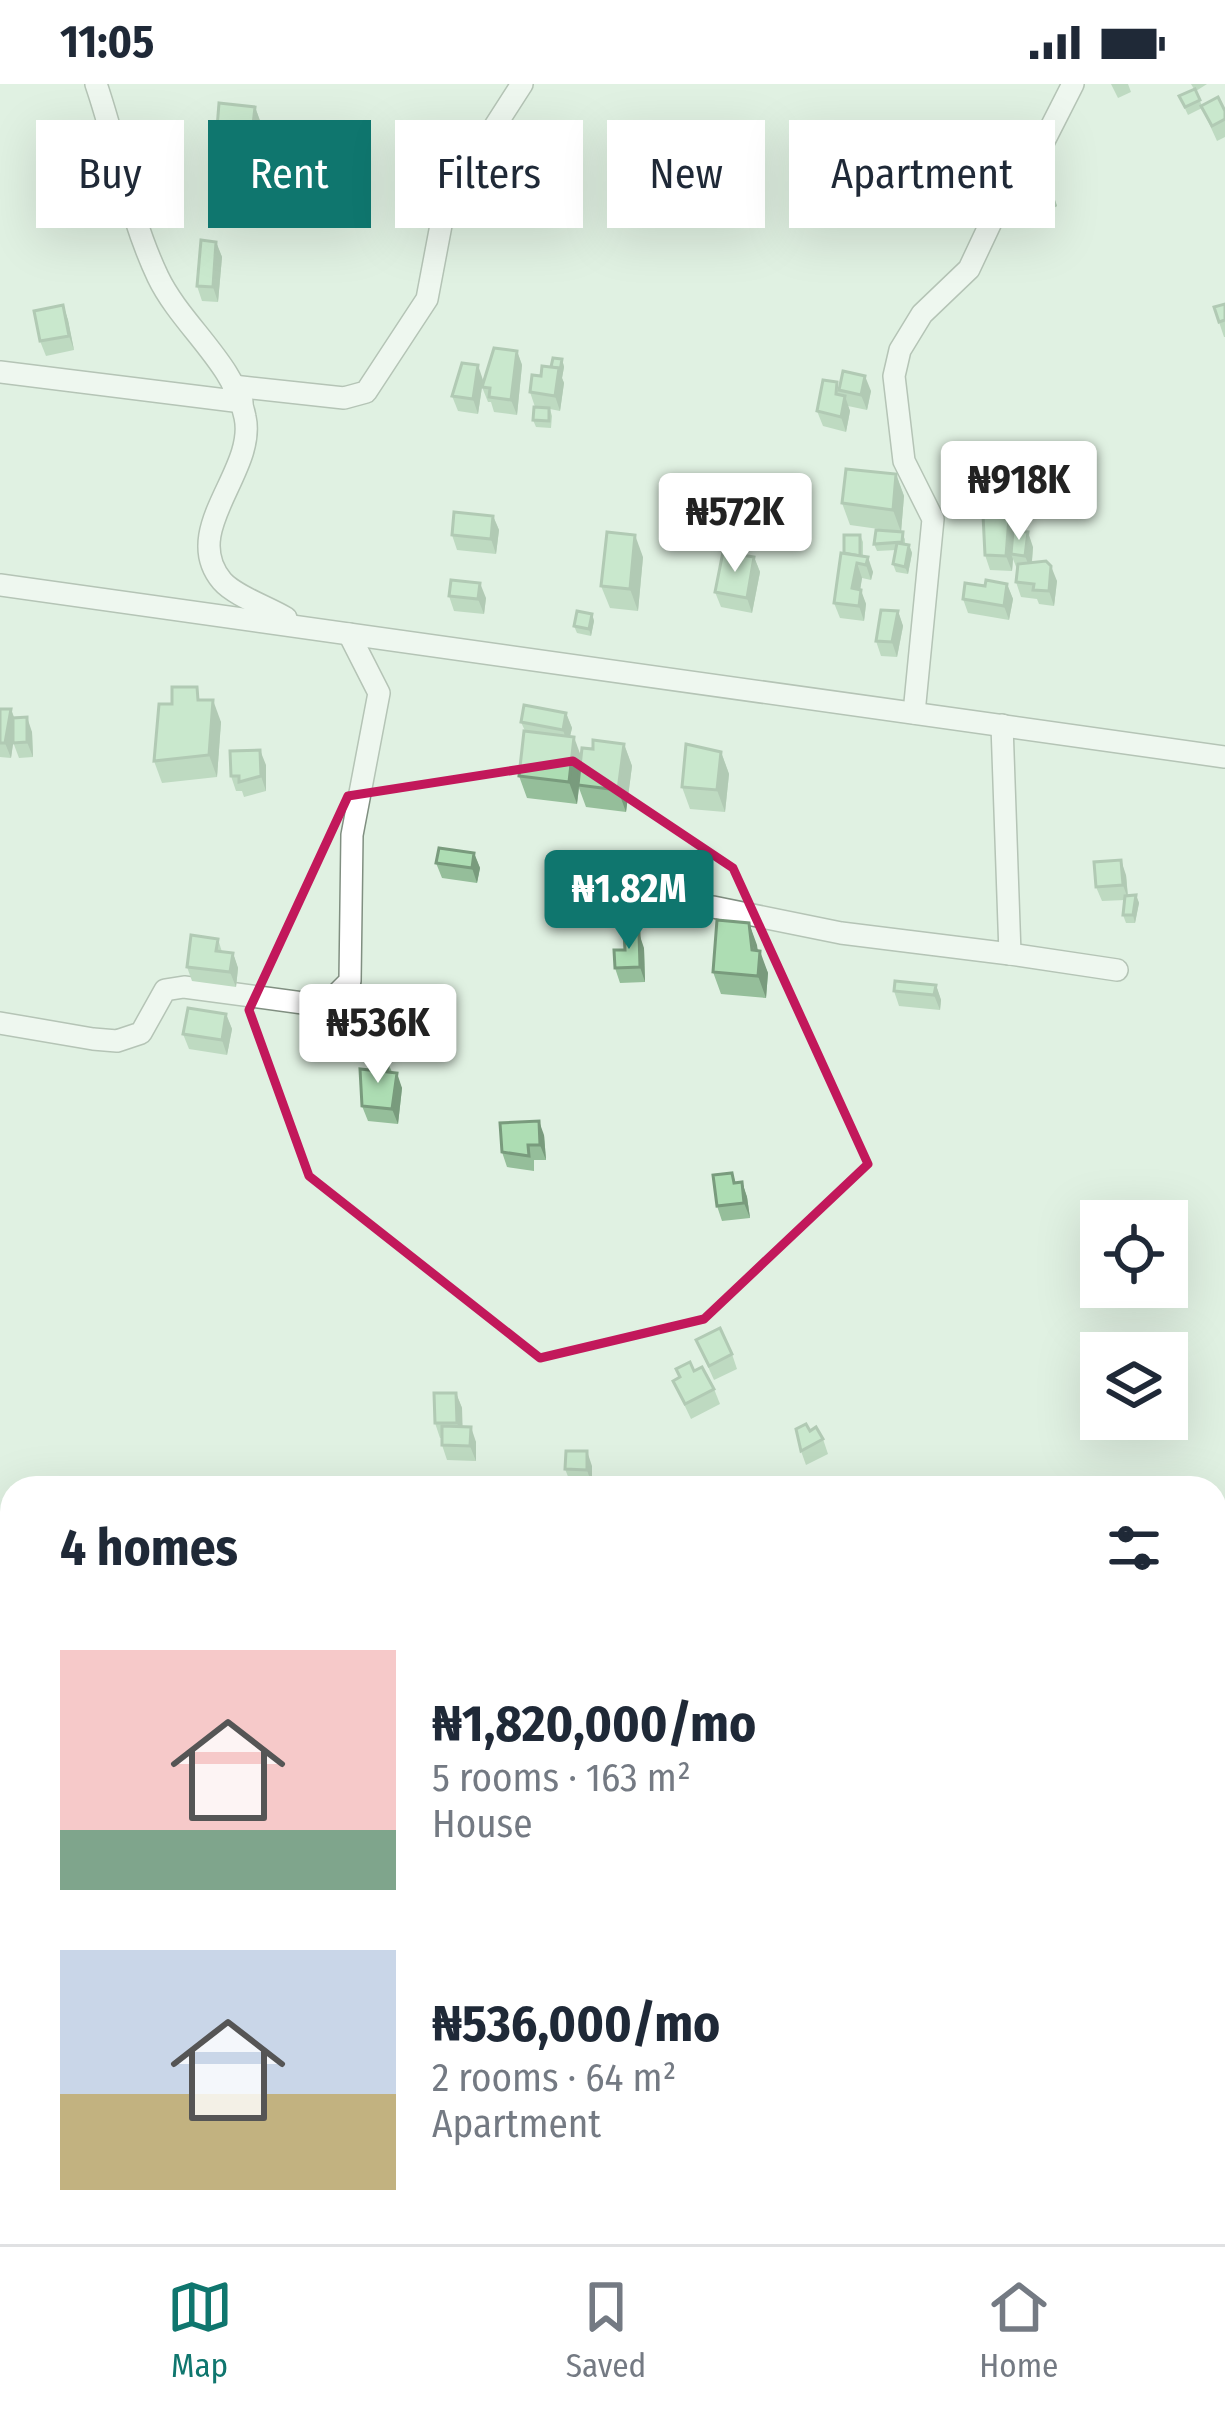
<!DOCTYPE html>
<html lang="en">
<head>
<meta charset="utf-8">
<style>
  :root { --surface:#fff; --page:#f6f6f7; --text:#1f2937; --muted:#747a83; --line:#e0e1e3; --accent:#0f766e }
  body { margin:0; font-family:"Fira Sans Condensed",sans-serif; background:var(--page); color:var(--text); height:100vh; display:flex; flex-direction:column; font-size:45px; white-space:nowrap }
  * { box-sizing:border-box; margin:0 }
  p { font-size:39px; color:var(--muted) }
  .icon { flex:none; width:66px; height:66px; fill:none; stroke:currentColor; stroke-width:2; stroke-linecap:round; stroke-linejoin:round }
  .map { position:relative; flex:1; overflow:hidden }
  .side { position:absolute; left:0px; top:1392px; width:1227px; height:768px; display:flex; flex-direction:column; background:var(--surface); border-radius:36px 36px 0 0; box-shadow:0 12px 48px #0002 }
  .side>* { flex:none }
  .banner { position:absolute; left:36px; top:36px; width:1155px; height:108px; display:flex; gap:24px }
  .controls { position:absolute; left:1080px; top:1116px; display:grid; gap:24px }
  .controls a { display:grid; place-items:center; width:108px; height:108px; border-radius:0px; background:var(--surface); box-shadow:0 12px 48px #0002; font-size:60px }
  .price { position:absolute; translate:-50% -102px; padding:0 27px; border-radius:12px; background:#fff; color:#222; font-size:39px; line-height:78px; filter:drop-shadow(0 3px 6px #0008) }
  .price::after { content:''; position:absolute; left:50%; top:72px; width:36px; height:27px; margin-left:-18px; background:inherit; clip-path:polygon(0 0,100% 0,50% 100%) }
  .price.on { background:var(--accent); color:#fff }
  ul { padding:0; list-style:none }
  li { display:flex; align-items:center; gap:36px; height:300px; padding:0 60px }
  li span { display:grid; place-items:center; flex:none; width:336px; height:240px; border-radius:0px; color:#555 }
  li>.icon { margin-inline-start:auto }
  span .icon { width:144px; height:144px; fill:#fffc; stroke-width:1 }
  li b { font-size:51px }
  h2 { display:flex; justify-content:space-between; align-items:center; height:144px; padding:0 60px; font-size:51px }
  .tag { padding:0 42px; border-radius:0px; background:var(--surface); box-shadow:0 12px 48px #0002; font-size:42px; line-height:108px }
  .tag.on { background:var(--accent); color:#fff }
  .status { display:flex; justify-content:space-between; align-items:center; height:84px; padding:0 60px; background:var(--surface); direction:ltr }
  .status svg { height:33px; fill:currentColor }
  .tabs { display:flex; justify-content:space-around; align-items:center; height:168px; border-top:3px solid var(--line); background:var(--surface); font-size:33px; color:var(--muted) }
  .tabs a { display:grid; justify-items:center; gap:6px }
  .tabs .on { color:var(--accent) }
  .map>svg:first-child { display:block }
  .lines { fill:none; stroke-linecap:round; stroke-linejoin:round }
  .minor-casing { stroke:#808f81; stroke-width:24 }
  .minor { stroke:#fff; stroke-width:21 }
  .wall { fill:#95be9a }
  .shaded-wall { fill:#799b7d }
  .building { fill:#adddb3; stroke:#799b7d; stroke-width:3 }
  .marked { fill:none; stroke:#c2185b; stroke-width:9; stroke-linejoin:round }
</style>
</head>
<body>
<div class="status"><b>11:05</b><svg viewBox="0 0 49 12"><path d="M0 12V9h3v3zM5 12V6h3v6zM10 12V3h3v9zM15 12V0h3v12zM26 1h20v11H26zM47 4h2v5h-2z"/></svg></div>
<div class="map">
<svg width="1225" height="2160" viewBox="0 0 1225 2160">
  <rect width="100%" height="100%" fill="#e0f1e2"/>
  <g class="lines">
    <g class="minor-casing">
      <g id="minor">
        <path d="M96 0C118 64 129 132 158 193 181 241 235 280 245 333 257 387 179 446 222 497 235 512 268 523 286 534"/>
        <polyline points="0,288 242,318"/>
        <polyline points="233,302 344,314 366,308 427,215 445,120 522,0"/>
        <polyline points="0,501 1225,673"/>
        <polyline points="914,629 933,435 904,377 894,292 900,266 922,230 969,185 1008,102 1042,61 1073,0"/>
        <polyline points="713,823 841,849 1010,870 1002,641"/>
        <polyline points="1010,870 1117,886"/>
        <polyline points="0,939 93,955 117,957 141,949 165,906 184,903 325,922 350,897 352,751 379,609 349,550"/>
        <polyline points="1215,1846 1225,1844"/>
        <polyline points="1215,1988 1225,1985"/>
        <polyline points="872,2148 876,2160"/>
        <polyline points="1043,2148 1044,2160"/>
      </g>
    </g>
    <use href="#minor" class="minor"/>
  </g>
  <g class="wall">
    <polygon points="1111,0 1128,0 1131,8 1118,14"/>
    <polygon points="1191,0 1207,0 1196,7 1202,22 1225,27 1225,53 1217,57 1202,24 1188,31 1179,12 1194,5"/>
    <polygon points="255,23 263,45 259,81 249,80 249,89 231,88 228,80 224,79 216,57"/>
    <polygon points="1023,90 1052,107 1057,122 1044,130 1028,105"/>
    <polygon points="1013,124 1039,126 1041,134 1023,144"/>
    <polygon points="216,158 222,173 218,218 202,217 197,202"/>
    <polygon points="1225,220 1225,253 1224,253 1219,238"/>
    <polygon points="63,221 68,236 74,266 46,272 40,257"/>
    <polygon points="517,267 522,281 517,331 494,328 491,318 488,318 482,303"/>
    <polygon points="562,275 564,283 562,294 564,299 560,327 550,325 552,332 551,344 536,343 533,336 535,323 530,308 541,292"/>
    <polygon points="483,296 478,330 458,327 452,312"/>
    <polygon points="839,305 871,307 867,326 848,322 850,327 846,348 823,342 817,327"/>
    <polygon points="896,390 904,412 901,448 905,455 905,460 909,461 912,469 908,490 896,488 893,480 896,466 877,467 874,460 900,448 850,441 842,419"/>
    <polygon points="973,403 1027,405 1026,419 1020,424 978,417"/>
    <polygon points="493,432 499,446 496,470 457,466 452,451"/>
    <polygon points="860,451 863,458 863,472 873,488 871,496 862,494 860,506 866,520 864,537 840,534 834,519 844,469"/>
    <polygon points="1033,463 1032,478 1057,497 1054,522 1039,520 1037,515 1021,513 1016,498 1017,485 1013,475 1012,487 990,486 985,471"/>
    <polygon points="643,473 638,527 610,524 601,502"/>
    <polygon points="754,473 760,488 752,529 721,523 715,508"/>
    <polygon points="1007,500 1013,515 1009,536 968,529 963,515 985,502"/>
    <polygon points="449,512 486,514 484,530 454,527"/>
    <polygon points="898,527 903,542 897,573 881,572 876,557"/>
    <polygon points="592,530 594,537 591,552 577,549 574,542"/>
    <polygon points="202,616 221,638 217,693 162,699 154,677 172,620"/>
    <polygon points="0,625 11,625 14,633 32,648 33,673 19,674 13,658 11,674 0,673"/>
    <polygon points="566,629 572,644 570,652 581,672 593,665 624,660 632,682 626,728 586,723 579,704 577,720 527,714 519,692 525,647 521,638"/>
    <polygon points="721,668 729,690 725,728 690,725 682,703"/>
    <polygon points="266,681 266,707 244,713 242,707 236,707 231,692"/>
    <polygon points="474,769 480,784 477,799 442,794 436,779"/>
    <polygon points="1126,791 1128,812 1136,811 1139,819 1135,839 1126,839 1123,831 1125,816 1102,817 1096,803"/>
    <polygon points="749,839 758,867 768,889 766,914 721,910 713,888"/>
    <polygon points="218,855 222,868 233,869 238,884 236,903 192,897 187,883"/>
    <polygon points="644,864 645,898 620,899 615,884"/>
    <polygon points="936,901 941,916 940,926 899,922 894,907"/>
    <polygon points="226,930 232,945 227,971 189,965 183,950"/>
    <polygon points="410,937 406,968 374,965 371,958 367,958 362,943"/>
    <polygon points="388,979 392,988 402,1004 398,1040 368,1037 362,1022 370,986"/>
    <polygon points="544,1051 546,1076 534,1076 534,1087 507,1083 502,1068"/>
    <polygon points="732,1089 736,1099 742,1098 747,1113 750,1134 722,1137 717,1122"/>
    <polygon points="696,1256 732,1270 737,1285 714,1296"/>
    <polygon points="676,1285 694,1287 714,1305 720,1320 691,1335 673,1297 679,1294"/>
    <polygon points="456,1309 462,1324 462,1343 476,1358 476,1377 447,1376 442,1361 442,1354 440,1354 435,1339"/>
    <polygon points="810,1347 823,1355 828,1370 806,1381 801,1367"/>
    <polygon points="592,1382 592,1401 571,1400 565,1385"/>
    <polygon points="901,2148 915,2148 917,2156 905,2159"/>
  </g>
  <g class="shaded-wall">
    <polygon points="255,23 263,45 259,81 251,59"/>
    <polygon points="241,58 249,80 249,89 241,67"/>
    <polygon points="1052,107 1057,122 1044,130 1038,115"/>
    <polygon points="216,158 222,173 218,218 213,203"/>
    <polygon points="63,221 68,236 74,266 69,252"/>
    <polygon points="517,267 522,281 517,331 511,316"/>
    <polygon points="562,275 564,283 562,294 564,299 560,327 555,312"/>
    <polygon points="478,281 483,296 478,330 473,315"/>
    <polygon points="865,292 871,307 867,326 861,311"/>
    <polygon points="845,312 850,327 846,348 841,333"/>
    <polygon points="896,390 904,412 901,448 893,426"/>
    <polygon points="1021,390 1027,405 1026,419 1020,424 1015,409"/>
    <polygon points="493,432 499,446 496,470 491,455"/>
    <polygon points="1009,433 1015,448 1011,470 1013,475 1012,487 1006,472"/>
    <polygon points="1028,448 1033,463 1031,487 1025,472"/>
    <polygon points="635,451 643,473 638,527 630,505"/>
    <polygon points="909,461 912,469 908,490 905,483"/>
    <polygon points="754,473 760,488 752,529 747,514"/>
    <polygon points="868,473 873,488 871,496 866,481"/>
    <polygon points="857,479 862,494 858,519 852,504"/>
    <polygon points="1051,482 1057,497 1054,522 1049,507"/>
    <polygon points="480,499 486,514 484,530 478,515"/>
    <polygon points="1007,500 1013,515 1009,536 1004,522"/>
    <polygon points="861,506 866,520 864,537 859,522"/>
    <polygon points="898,527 903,542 897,573 892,558"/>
    <polygon points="592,530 594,537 591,552 589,545"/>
    <polygon points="213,616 221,638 217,693 209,671"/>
    <polygon points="11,625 16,640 11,674 5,659"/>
    <polygon points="566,629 572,644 568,661 563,646"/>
    <polygon points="27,633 32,648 33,673 27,658"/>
    <polygon points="574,653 582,675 577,720 569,698"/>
    <polygon points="624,660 632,682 626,728 618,706"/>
    <polygon points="260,666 266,681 266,707 261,692"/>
    <polygon points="721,668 729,690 725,728 717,706"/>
    <polygon points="474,769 480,784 477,799 472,784"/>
    <polygon points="1121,776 1126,791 1128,815 1123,801"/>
    <polygon points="1136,811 1139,819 1135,839 1133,831"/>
    <polygon points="749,839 757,861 759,876 760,867 768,889 766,914 758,892"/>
    <polygon points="639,849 644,864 645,898 640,883"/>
    <polygon points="233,869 238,884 236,903 230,888"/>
    <polygon points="936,901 941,916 940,926 934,911"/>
    <polygon points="404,922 410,937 406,968 401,954"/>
    <polygon points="226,930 232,945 227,971 222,956"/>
    <polygon points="397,989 402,1004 398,1040 392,1025"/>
    <polygon points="539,1037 544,1051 546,1076 540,1061"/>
    <polygon points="742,1098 747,1113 750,1134 744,1119"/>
    <polygon points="456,1309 462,1324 463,1354 457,1339"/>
    <polygon points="471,1343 476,1358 476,1377 470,1362"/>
    <polygon points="587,1367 592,1382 592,1401 587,1386"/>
  </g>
  <g class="building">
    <polygon points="1195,5 1200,16 1185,23 1179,12"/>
    <polygon points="1218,13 1225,27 1225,35 1212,42 1201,22"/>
    <polygon points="219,19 255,23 251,59 241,58 241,67 223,65 224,58 216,57"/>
    <polygon points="1036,82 1052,107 1038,115 1023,90"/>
    <polygon points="1031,113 1039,126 1021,137 1013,124"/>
    <polygon points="201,156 216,158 213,203 197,202"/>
    <polygon points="1225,220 1225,236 1219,238 1214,223"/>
    <polygon points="63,221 69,252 40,257 34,227"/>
    <polygon points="494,264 517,267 511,316 489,313 490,304 482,303"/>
    <polygon points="553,274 562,275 560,287 559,284 551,283"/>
    <polygon points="462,279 478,281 473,315 452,312"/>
    <polygon points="542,282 559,284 555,312 530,308 532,291 541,292"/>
    <polygon points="843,287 865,292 861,311 839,306"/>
    <polygon points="823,296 837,298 836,310 845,312 841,333 817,327"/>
    <polygon points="534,323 549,324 549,337 533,336"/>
    <polygon points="846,385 896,390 893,426 842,419"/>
    <polygon points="973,390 1021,390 1021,404 1015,409 973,403"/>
    <polygon points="454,428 493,432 491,455 452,451"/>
    <polygon points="983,431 1009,433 1006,472 985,471"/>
    <polygon points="876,446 903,448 902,458 874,460"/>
    <polygon points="1013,447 1028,448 1025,472 1011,470"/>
    <polygon points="607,448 635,451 630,505 601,502"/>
    <polygon points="844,451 860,451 860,472 844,469"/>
    <polygon points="897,459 909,461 905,483 893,480"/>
    <polygon points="723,468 754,473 747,514 715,508"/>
    <polygon points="841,469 868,473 866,481 857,479 852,504 861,506 859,522 834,519"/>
    <polygon points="1046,477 1051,482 1049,507 1033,506 1034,500 1016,498 1018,480"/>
    <polygon points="451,496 480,499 478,515 449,512"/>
    <polygon points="986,496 1007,500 1004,522 963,515 965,499 985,502"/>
    <polygon points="881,526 898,527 892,558 876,557"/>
    <polygon points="577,527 592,530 589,545 574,542"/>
    <polygon points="172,603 197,603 198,616 213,616 209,671 154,677 159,620 172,620"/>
    <polygon points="524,621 566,629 563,646 521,638"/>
    <polygon points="0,625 11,625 5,659 0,659"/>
    <polygon points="27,633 27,658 13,659 13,634"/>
    <polygon points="524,647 574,653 569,698 519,692"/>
    <polygon points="593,656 624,660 618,706 578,701 582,664 593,665"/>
    <polygon points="686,660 721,668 717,706 682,703"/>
    <polygon points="260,666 261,692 239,698 239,692 231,692 230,667"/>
    <polygon points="439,764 474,769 472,784 436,779"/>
    <polygon points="1121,776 1123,801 1096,803 1094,778"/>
    <polygon points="1136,811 1133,831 1123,831 1125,812"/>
    <polygon points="717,836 749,839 752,866 760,867 758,892 713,888"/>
    <polygon points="624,849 639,849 640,883 615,884 614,866 625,866"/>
    <polygon points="191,851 218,855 216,867 233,869 230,888 187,883"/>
    <polygon points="895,897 936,901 934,911 894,907"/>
    <polygon points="371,918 404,922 401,954 369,950 369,944 362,943"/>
    <polygon points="188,924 226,930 222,956 183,950"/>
    <polygon points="371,977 388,979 387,988 397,989 392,1025 362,1022 360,985 370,986"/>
    <polygon points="539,1037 540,1061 528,1061 529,1072 502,1068 500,1039"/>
    <polygon points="732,1089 734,1099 742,1098 744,1119 717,1122 713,1091"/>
    <polygon points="720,1244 732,1270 709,1282 696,1256"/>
    <polygon points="690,1278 694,1287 702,1283 714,1305 685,1320 673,1297 680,1293 676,1285"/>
    <polygon points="434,1309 456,1309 457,1339 435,1339"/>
    <polygon points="806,1340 810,1347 816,1343 823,1355 801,1367 796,1345"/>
    <polygon points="442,1342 471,1343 470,1362 442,1361"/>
    <polygon points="566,1367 587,1367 587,1386 565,1385"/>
    <polygon points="690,2148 692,2148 697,2160 671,2160 670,2157"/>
    <polygon points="767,2148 779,2148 782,2158 765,2160 761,2150"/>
    <polygon points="918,2148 940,2148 942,2160 920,2160"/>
    <polygon points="1209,2148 1211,2148 1213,2153 1222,2149 1225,2160 1192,2160 1201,2157 1199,2152"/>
  </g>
  <path d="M0 0H1225V2160H0ZM573 677 733 784 868 1080 704 1235 540 1274 309 1092 249 926 348 712Z" fill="#e0f1e2" fill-opacity=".55" fill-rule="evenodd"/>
  <path class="marked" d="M573 677 733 784 868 1080 704 1235 540 1274 309 1092 249 926 348 712Z"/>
</svg>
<div class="controls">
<a><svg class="icon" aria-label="locate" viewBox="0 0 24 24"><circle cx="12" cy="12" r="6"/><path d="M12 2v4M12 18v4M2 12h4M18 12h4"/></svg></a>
<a><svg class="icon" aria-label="layers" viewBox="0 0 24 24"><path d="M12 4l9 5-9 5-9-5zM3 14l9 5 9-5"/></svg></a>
</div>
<b class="price" style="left:1019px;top:459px">₦918K</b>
<b class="price" style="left:735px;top:491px">₦572K</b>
<b class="price on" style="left:629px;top:868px">₦1.82M</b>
<b class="price" style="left:378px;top:1002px">₦536K</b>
<div class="banner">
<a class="tag">Buy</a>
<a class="tag on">Rent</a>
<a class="tag">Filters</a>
<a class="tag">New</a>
<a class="tag">Apartment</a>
</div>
<section class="side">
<h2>4 homes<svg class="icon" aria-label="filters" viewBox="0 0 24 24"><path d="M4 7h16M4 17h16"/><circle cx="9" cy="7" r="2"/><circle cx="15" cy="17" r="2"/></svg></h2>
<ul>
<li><span style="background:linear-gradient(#f6c9c9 75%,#7fa58c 0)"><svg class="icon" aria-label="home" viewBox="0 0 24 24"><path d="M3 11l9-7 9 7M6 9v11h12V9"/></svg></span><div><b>₦1,820,000/mo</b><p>5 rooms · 163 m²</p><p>House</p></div></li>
<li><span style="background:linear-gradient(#c9d6e8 60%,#c2b280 0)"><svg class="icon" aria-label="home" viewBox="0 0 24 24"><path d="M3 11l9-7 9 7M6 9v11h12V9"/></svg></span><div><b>₦536,000/mo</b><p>2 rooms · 64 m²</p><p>Apartment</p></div></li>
</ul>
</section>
</div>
<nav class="tabs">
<a class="on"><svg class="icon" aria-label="map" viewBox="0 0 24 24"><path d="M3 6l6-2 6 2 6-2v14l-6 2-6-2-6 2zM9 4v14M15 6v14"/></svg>Map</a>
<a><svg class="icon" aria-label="saved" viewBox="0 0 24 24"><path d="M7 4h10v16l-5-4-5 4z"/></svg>Saved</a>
<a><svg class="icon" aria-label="home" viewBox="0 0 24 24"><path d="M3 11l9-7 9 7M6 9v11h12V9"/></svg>Home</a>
</nav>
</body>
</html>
